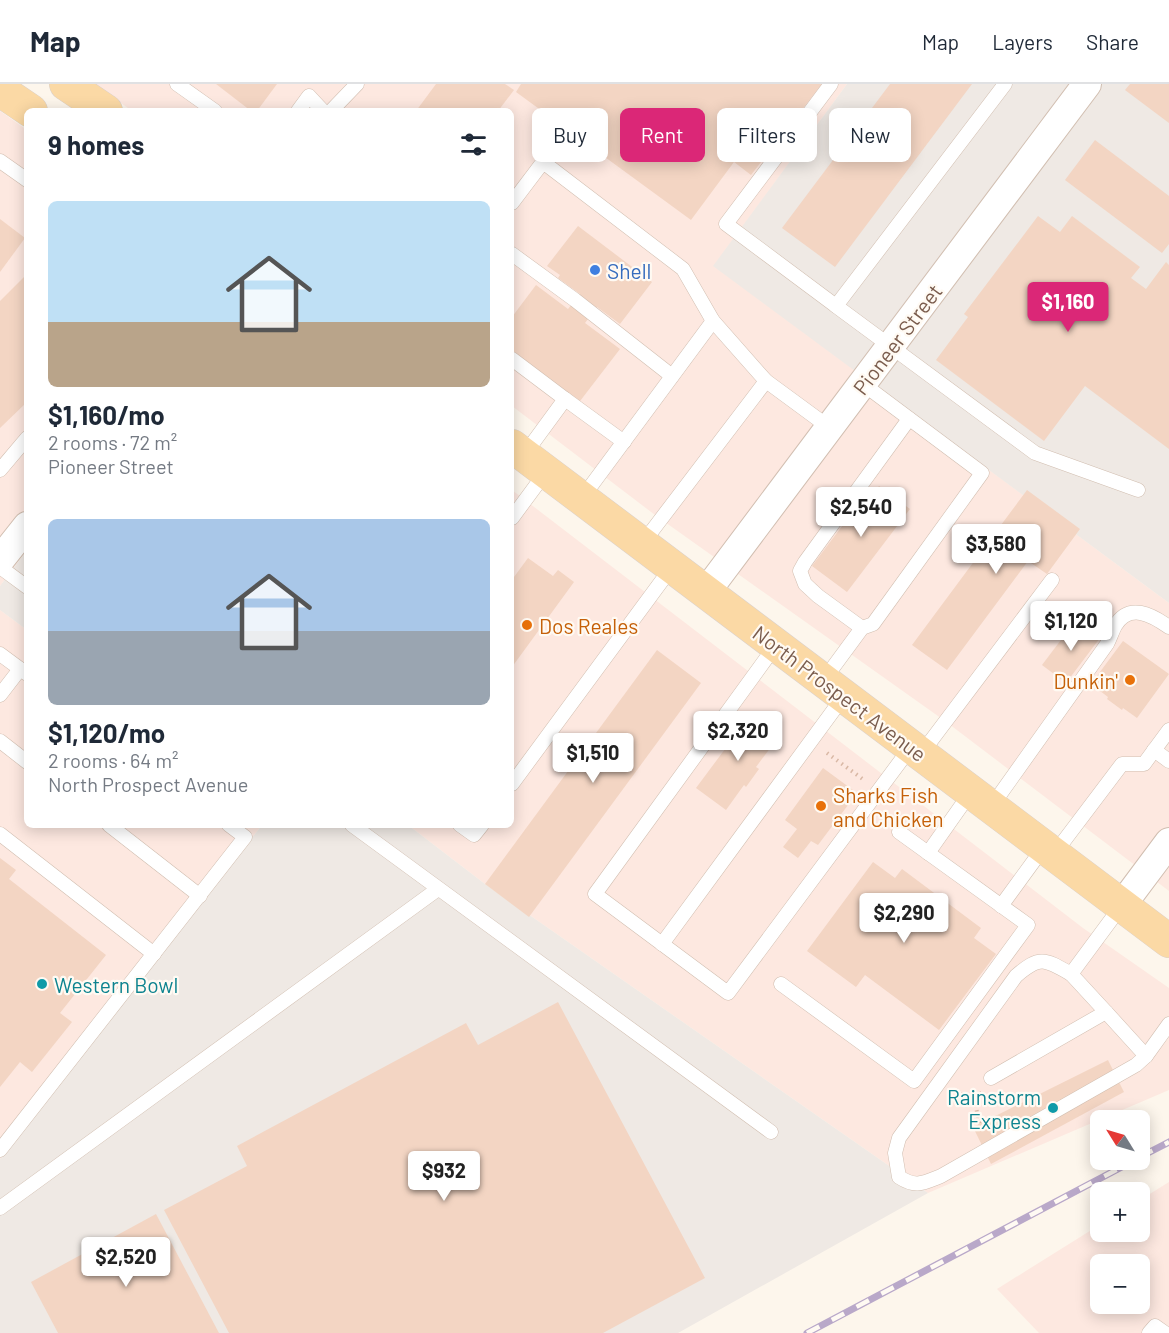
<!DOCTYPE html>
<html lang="en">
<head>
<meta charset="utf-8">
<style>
  :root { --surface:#fff; --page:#f2f2f3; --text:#1f2937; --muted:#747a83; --line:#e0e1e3; --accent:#db2777 }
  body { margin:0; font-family:Barlow,sans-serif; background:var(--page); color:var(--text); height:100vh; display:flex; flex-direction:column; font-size:22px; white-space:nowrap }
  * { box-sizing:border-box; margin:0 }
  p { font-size:20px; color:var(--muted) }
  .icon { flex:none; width:33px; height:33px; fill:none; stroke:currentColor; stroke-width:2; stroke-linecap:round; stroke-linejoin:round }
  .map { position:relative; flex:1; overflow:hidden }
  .details { position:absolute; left:24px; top:24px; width:490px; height:720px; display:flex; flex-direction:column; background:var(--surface); border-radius:9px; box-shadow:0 3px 15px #0003 }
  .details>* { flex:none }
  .top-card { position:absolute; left:532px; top:24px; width:546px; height:54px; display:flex; gap:12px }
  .needle { width:39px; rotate:307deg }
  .tools { position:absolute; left:1090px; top:1026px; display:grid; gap:12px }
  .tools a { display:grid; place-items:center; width:60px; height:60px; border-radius:9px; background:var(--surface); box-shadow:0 3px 15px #0003; font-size:30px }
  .price { position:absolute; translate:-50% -51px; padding:0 14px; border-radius:6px; background:#fff; color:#222; font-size:20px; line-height:39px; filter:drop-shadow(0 2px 3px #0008) }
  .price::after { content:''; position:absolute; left:50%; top:36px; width:18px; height:14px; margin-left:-9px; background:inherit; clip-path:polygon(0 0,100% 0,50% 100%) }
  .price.selected { background:var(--accent); color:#fff }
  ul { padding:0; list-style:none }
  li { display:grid; align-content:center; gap:12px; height:318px; padding:0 24px }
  li span { display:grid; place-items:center; height:186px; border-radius:9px; color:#555 }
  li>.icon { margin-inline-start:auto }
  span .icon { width:108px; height:108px; fill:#fffc; stroke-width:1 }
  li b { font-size:26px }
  h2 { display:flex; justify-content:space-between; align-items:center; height:72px; padding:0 24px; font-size:26px }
  .chip { padding:0 21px; border-radius:9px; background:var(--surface); box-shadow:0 3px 15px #0003; font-size:21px; line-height:54px }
  .chip.selected { background:var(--accent); color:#fff }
  header { display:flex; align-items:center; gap:36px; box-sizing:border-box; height:84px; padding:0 30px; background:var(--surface); border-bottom:2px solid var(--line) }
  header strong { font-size:28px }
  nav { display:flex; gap:33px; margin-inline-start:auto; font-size:21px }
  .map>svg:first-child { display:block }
  .commercial { fill:#fde8e0; fill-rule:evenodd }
  .industrial { fill:#efe9e4 }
  .building { fill:#f3d5c3 }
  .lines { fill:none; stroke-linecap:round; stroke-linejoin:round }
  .service-casing { stroke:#d1beb0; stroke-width:15 }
  .minor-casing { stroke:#d1beb0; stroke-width:30 }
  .primary-casing { stroke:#dad1cd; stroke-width:34 }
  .path { stroke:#d9b8a5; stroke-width:4; stroke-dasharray:1.5 4.5; stroke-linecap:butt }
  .service { stroke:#fff; stroke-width:14 }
  .minor { stroke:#fff; stroke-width:28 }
  .primary { stroke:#fbd9a5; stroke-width:33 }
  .rail-casing { stroke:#b9a8c9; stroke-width:7 }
  .rail { stroke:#fffaf3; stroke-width:4.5; stroke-dasharray:14; stroke-linecap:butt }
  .shop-dot { fill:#3f7fe0; stroke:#fffaf3; stroke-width:2 }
  .food-dot { fill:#e8710a; stroke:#fffaf3; stroke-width:2 }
  .culture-dot { fill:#0f9aa8; stroke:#fffaf3; stroke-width:2 }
  .labels { text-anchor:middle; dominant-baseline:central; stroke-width:4.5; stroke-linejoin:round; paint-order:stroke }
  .shop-label { font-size:21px; fill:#366cbe; stroke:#fffaf3; text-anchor:start }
  .street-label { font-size:21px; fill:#7a5c4d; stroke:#fffaf3 }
  .food-label { font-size:21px; fill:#c56008; stroke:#fffaf3; text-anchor:start }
  .culture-label { font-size:21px; fill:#0d838f; stroke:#fffaf3; text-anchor:start }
</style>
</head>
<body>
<header>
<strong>Map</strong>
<nav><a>Map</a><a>Layers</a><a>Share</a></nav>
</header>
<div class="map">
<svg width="1169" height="1249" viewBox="0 0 1169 1249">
  <rect width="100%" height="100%" fill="#fdf6ec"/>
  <g class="commercial">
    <polygon points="95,0 847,0 714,182 1169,519 1169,807 945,637 655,431 512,322 512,27 132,27"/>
    <polygon points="0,27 27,46 27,466 0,502"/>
    <polygon points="512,406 1083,844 1169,904 1169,1006 928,1109 485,800 408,741 512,741"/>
    <polygon points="0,526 27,546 27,741 262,741 0,1075"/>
    <path d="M1169 1098V1249H1039L997 1205 1101 1140V1148H1140V1116ZM1101 1180H1140V1220H1101Z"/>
  </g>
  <g class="industrial">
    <polygon points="847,0 1169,0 1169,519 713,182"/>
    <polygon points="27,466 27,546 0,526 0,502"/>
    <polygon points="262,741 408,741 485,800 928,1109 678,1249 0,1249 0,1075"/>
  </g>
  <g class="building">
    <polygon points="216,0 277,0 257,27 251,27"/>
    <polygon points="436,0 505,0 514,6 498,27 416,27"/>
    <polygon points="521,0 822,0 751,91 734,78 691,136 516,8"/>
    <polygon points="890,0 972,0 835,183 782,144"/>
    <polygon points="1130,0 1169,0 1169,39 1125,6"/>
    <polygon points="1095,56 1169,112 1169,160 1162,169 1065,96"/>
    <polygon points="1038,132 1060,148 1072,132 1140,183 1131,194 1146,205 1166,178 1169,181 1169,365 1085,302 1044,357 936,276 968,233 964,230"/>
    <polygon points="0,135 25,154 0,188"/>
    <polygon points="578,142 652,198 620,240 597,223 585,239 620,265 577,321 512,271 512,233 536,201 568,225 580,210 558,194 560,191 547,182"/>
    <polygon points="27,190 27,318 0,344 0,217"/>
    <polygon points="879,402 910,425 847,508 812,482 864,413 868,416"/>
    <polygon points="1027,406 1080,445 1047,490 1028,477 947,586 912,561"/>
    <polygon points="528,474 553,492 558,486 574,498 512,583 512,491 514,493"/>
    <polygon points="1076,536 1100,554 1066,599 1042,581"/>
    <polygon points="1123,557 1169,590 1137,634 1123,624 1122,626 1107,615 1108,613 1091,600"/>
    <polygon points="657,566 701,599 529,833 485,800"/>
    <polygon points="752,630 780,651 756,683 759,685 746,703 744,701 726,726 696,704 728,661 724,658 736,641 741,645"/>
    <polygon points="823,684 857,709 818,761 811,757 798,774 783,763 797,745 785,736"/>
    <polygon points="0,774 16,786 9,795 106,871 60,929 72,938 32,988 20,978 0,1003"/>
    <polygon points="873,778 895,794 902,785 981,844 974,854 996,870 939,946 865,891 856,903 807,867"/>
    <polygon points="558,918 705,1194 603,1249 229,1249 164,1126 247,1082 237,1062 466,939 478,961"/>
    <polygon points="1108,976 1124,1008 991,1080 973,1043"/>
    <polygon points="156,1130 219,1249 58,1249 31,1198"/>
  </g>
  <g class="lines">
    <g class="service-casing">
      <g id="service">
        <polyline points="177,0 215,27"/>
        <polyline points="831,0 726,140 836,222"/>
        <polyline points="1005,0 836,222 1035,369 1138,406"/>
        <polyline points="298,27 309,12 323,27"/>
        <polyline points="331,27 357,0"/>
        <polyline points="0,77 27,96"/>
        <polyline points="512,119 543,78 683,185 713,237 766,297 830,344"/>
        <polyline points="512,170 575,216 672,292"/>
        <polyline points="512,275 565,315 524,371"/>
        <polyline points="565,315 624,358"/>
        <polyline points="0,386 27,354"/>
        <polyline points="582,414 713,237"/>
        <polyline points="512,434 546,388"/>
        <polyline points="642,460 766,297"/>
        <polyline points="0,483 27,503"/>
        <polyline points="862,544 818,512 805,500 800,487 805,478 909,335"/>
        <polyline points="776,561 595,810 728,909 911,663"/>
        <polyline points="0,570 27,590"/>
        <polyline points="823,597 862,544 873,540 982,389 863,300"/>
        <polyline points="0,611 20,585"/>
        <polyline points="0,657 27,678"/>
        <polyline points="1154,666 1169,677"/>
        <polyline points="921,670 1052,496"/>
        <polyline points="512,700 672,483"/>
        <path d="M991 723 1107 560C1110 554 1112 548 1115 542 1129 518 1152 531 1169 543"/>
        <polyline points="109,741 200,812"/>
        <polyline points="352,741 771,1048"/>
        <polyline points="460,741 474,751 482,741"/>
        <polyline points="0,750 154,870"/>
        <polyline points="928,769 971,708"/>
        <polyline points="1054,770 1122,680 1144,680 1169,646"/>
        <path d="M1122 821 1071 890C1045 875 1040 871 1016 892L899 1054 895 1069 899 1093C916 1104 923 1099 941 1092L1136 981 1146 972"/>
        <polyline points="1001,822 1044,763"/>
        <polyline points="662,860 844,612"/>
        <polyline points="781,900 914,997 1028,841 899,748"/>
        <polyline points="1106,928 1146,972 1169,940"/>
        <polyline points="991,994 1106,928 1071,890"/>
        <polyline points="0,1066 245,753 229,741"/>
        <polyline points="0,1124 438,805"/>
        <polyline points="1149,1249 1155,1242 1165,1249"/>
      </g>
    </g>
    <g class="minor-casing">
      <g id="minor">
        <polyline points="0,476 27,442"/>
        <polyline points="706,508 1087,0"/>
        <polyline points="1122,821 1169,758"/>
      </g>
    </g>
    <g class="primary-casing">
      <g id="primary">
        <polyline points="66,0 106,27"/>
        <polyline points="0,6 31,27"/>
        <polyline points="512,362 1169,857"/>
      </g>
    </g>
    <g class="path">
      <polyline points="827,669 864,696"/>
      <polyline points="956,1006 975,1020 980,1040"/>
      <polyline points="975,1020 982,1008"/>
    </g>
    <use href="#service" class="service"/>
    <use href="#minor" class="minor"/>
    <use href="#primary" class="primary"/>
    <g class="rail-casing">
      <g id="rail">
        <polyline points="1140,1073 1169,1058"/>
        <polyline points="807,1249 1135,1076"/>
      </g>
    </g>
    <use href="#rail" class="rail"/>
  </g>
  <circle class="shop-dot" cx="595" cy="186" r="6"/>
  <g class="food-dot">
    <circle cx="527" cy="541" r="6"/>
    <circle cx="1130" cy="596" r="6"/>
    <circle cx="821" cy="722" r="6"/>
  </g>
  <g class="culture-dot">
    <circle cx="42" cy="900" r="6"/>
    <circle cx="1053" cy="1024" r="6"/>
  </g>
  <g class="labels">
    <g class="shop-label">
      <text x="607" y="186">Shell</text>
    </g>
    <g class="street-label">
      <text transform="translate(897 255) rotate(-53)">Pioneer Street</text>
      <text transform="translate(840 609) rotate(37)">North Prospect Avenue</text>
    </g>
    <g class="food-label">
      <text x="539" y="541">Dos Reales</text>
      <text x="1118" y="596" text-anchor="end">Dunkin'</text>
      <text x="833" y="710">Sharks Fish<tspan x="833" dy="24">and Chicken</tspan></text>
    </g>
    <g class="culture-label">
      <text x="54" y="900">Western Bowl</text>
      <text x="1041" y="1012" text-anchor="end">Rainstorm<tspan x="1041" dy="24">Express</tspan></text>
    </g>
  </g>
</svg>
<div class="tools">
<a><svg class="needle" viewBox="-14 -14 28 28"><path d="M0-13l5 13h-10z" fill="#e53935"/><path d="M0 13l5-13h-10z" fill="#747a83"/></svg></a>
<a>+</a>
<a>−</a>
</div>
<b class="price selected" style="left:1068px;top:249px">$1,160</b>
<b class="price" style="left:861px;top:454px">$2,540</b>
<b class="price" style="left:996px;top:491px">$3,580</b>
<b class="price" style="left:1071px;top:568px">$1,120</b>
<b class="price" style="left:738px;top:678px">$2,320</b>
<b class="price" style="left:593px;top:700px">$1,510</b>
<b class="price" style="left:904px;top:860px">$2,290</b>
<b class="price" style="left:444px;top:1118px">$932</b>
<b class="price" style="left:126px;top:1204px">$2,520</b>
<div class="top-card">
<a class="chip">Buy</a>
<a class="chip selected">Rent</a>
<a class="chip">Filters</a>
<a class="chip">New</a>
</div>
<section class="details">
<h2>9 homes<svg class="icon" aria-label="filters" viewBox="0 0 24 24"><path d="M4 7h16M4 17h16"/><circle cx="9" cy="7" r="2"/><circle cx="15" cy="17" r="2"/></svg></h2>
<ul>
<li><span style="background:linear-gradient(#bfe0f5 65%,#b9a48a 0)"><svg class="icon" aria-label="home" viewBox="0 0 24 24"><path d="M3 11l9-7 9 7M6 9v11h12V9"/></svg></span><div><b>$1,160/mo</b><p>2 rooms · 72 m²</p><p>Pioneer Street</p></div></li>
<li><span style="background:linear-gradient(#a9c7e8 60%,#9aa5b1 0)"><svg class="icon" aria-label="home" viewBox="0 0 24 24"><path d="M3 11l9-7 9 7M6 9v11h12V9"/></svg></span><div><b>$1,120/mo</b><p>2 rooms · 64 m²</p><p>North Prospect Avenue</p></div></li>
</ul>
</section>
</div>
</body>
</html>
